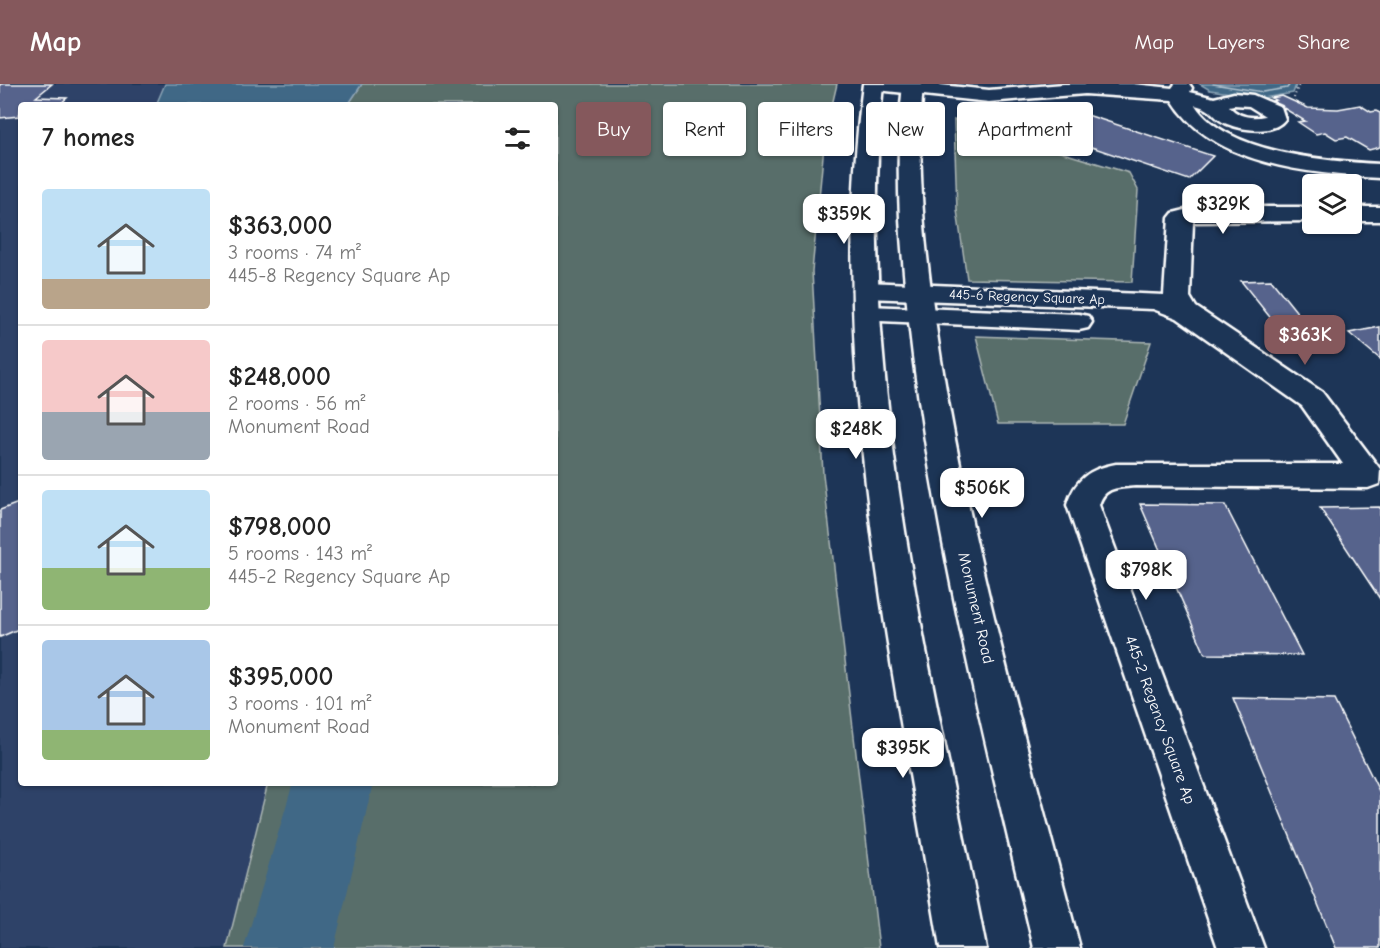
<!DOCTYPE html>
<html lang="en">
<head>
<meta charset="utf-8">
<style>
  :root { --surface:#fff; --page:#f2f2f2; --text:#222; --muted:#767676; --line:#e0e0e0; --accent:#85585c }
  body { margin:0; font-family:"Comic Neue",sans-serif; background:var(--page); color:var(--text); height:100vh; display:flex; flex-direction:column; font-size:22px; white-space:nowrap }
  * { box-sizing:border-box; margin:0 }
  p { font-size:20px; color:var(--muted) }
  .icon { flex:none; width:33px; height:33px; fill:none; stroke:currentColor; stroke-width:2; stroke-linecap:round; stroke-linejoin:round }
  .map { position:relative; flex:1; overflow:hidden }
  .sheet { position:absolute; left:18px; top:18px; width:540px; height:684px; display:flex; flex-direction:column; background:var(--surface); border-radius:6px; box-shadow:0 2px 4px #0004 }
  .sheet>* { flex:none }
  .top-card { position:absolute; left:576px; top:18px; width:570px; height:54px; display:flex; gap:12px }
  .controls { position:absolute; left:1302px; top:90px; display:grid; gap:12px }
  .controls a { display:grid; place-items:center; width:60px; height:60px; border-radius:6px; background:var(--surface); box-shadow:0 2px 4px #0004; font-size:30px }
  .price { position:absolute; translate:-50% -51px; padding:0 14px; border-radius:12px; background:#fff; color:#222; font-size:20px; line-height:39px; filter:drop-shadow(0 2px 3px #0008) }
  .price::after { content:''; position:absolute; left:50%; top:36px; width:18px; height:14px; margin-left:-9px; background:inherit; clip-path:polygon(0 0,100% 0,50% 100%) }
  .price.on { background:var(--accent); color:#fff }
  ul { padding:0; list-style:none }
  li { display:flex; align-items:center; gap:18px; height:150px; padding:0 24px }
  li+li { border-top:2px solid var(--line) }
  li span { display:grid; place-items:center; flex:none; width:168px; height:120px; border-radius:6px; color:#555 }
  li>.icon { margin-inline-start:auto }
  span .icon { width:72px; height:72px; fill:#fffc; stroke-width:1 }
  li b { font-size:26px }
  h2 { display:flex; justify-content:space-between; align-items:center; height:72px; padding:0 24px; font-size:26px }
  .pill { padding:0 21px; border-radius:6px; background:var(--surface); box-shadow:0 2px 4px #0004; font-size:21px; line-height:54px }
  .pill.on { background:var(--accent); color:#fff }
  header { display:flex; align-items:center; gap:36px; box-sizing:border-box; height:84px; padding:0 30px; background:var(--accent); color:#fff }
  header strong { font-size:28px }
  nav { display:flex; gap:33px; margin-inline-start:auto; font-size:21px }
  .map>svg:first-child { display:block }
  .built { fill:#2e4367 }
  .green { fill:#596e6a; stroke:#acb6b4; stroke-width:1.5 }
  .water { fill:#3f6886; stroke:#8ca4b6; stroke-width:1.5 }
  .lines { fill:none; stroke-linecap:round; stroke-linejoin:round }
  .shore { stroke:#b2c3cf; stroke-width:1.5 }
  .river { fill:#3f6886; fill-rule:evenodd }
  .building { fill:#56648c; stroke:#fff; stroke-width:1.5 }
  .street-casing { stroke:#fff; stroke-width:5 }
  .secondary-casing { stroke:#fff; stroke-width:5 }
  .path { stroke:#fff; stroke-width:2; stroke-dasharray:1 3; stroke-linecap:butt }
  .street { fill:#1d3557; fill-rule:evenodd }
  .secondary { fill:#1d3557; fill-rule:evenodd }
  .labels { text-anchor:middle; dominant-baseline:central; stroke-width:5; stroke-linejoin:round; paint-order:stroke }
  .far-street-label { font-size:14px; fill:#fff; stroke:#1d3557 }
  .street-label { font-size:16px; fill:#fff; stroke:#1d3557 }
</style>
</head>
<body>
<header>
<strong>Map</strong>
<nav><a>Map</a><a>Layers</a><a>Share</a></nav>
</header>
<div class="map">
<svg width="1380" height="864" viewBox="0 0 1380 864">
  <rect width="100%" height="100%" fill="#1d3557"/>
  <filter id="ink" filterUnits="userSpaceOnUse"><feTurbulence type="fractalNoise" baseFrequency=".0167" numOctaves="2"/><feDisplacementMap in="SourceGraphic" scale="12" xChannelSelector="R" yChannelSelector="G"/><feConvolveMatrix kernelMatrix="1 2 1 2 8 2 1 2 1" color-interpolation-filters="sRGB"/></filter>
  <g filter="url(#ink)">
    <polygon class="built" points="0,0 165,0 156,21 21,21 21,699 268,699 227,864 0,864"/>
    <g class="green">
      <polygon points="362,0 837,0 825,51 812,187 823,390 879,864 227,864 268,699 555,699 555,21 348,21"/>
      <polygon points="954,36 1129,89 1138,106 1132,198 967,195 957,126"/>
      <polygon points="976,252 1151,258 1123,340 998,340"/>
    </g>
    <g class="water">
      <polygon points="165,0 362,0 348,21 156,21"/>
      <polygon points="1200,0 1300,0 1296,1 1293,9 1263,14 1210,6"/>
    </g>
    <g class="lines">
      <polyline class="shore" points="1213,0 1263,8 1287,4 1290,0"/>
      <polygon class="river" points="293,699 373,699 334,864 244,864"/>
    </g>
    <g class="building">
      <polygon points="0,0 52,0 36,13 67,14 60,20 21,21 19,32 0,34"/>
      <polygon points="1282,12 1308,24 1338,25 1360,21 1371,28 1376,27 1380,29 1380,63 1369,66 1347,53 1336,55 1325,48 1316,50 1298,38 1305,37 1272,17 1276,16 1271,14"/>
      <polygon points="1072,26 1213,72 1189,96 1044,47"/>
      <polygon points="1271,196 1308,242 1277,242 1241,197"/>
      <polygon points="1380,243 1380,275 1349,249"/>
      <polygon points="21,418 21,544 0,553 0,426"/>
      <polygon points="1140,420 1225,421 1302,571 1205,570"/>
      <polygon points="1380,423 1380,515 1320,424"/>
      <polygon points="1233,614 1334,616 1380,709 1380,864 1336,864"/>
    </g>
    <g class="lines">
      <g class="street-casing">
        <g id="street">
          <path d="M867 0H931L989 6 1064 0H1133L1172 4 1175 0H1189L1192 4 1190 8 1214 14 1234 9 1253 11 1281 23 1285 35C1274 51 1242 46 1227 40 1211 33 1216 26 1195 21 1227 70 1327 77 1380 80V94C1309 89 1213 82 1172 16L1085 10 989 18 877 6ZM1234 21 1249 22 1265 32C1251 35 1238 33 1229 22Z"/>
          <path d="M1197 123H1312V137L1193 138 1190 213 1196 223 1322 308 1380 385 1379 400 1368 404 1135 402C1118 404 1105 402 1099 421L1264 864H1218L1067 421C1075 395 1089 385 1116 380H1343L1302 322 1177 234 1153 225 866 214 857 211 853 206 857 201 866 198 1164 211 1169 134 1173 129Z"/>
          <rect x="1352" y="123" width="28" height="14"/>
          <polygon points="867,222 1079,230 1088,232 1092,238 1088,244 1079,246 858,236 854,230 858,224"/>
        </g>
      </g>
      <g class="secondary-casing">
        <g id="secondary">
          <path d="M863 0H883C854 289 931 582 986 864H940C893 580 826 288 863 0Z"/>
          <path d="M903 0H923C915 92 927 185 941 276 973 475 1029 669 1080 864H1034C988 668 938 472 913 272 902 182 893 91 903 0Z"/>
        </g>
      </g>
      <polyline class="path" points="1294,14 1299,0"/>
      <use href="#street" class="street"/>
      <use href="#secondary" class="secondary"/>
    </g>
  </g>
  <g class="labels">
    <g class="far-street-label">
      <text transform="translate(1027 213) rotate(2)">445-6 Regency Square Ap</text>
    </g>
    <g class="street-label">
      <text transform="translate(976 524) rotate(77)">Monument Road</text>
      <text transform="translate(1160 636) rotate(70)">445-2 Regency Square Ap</text>
    </g>
  </g>
</svg>
<div class="controls">
<a><svg class="icon" aria-label="layers" viewBox="0 0 24 24"><path d="M12 4l9 5-9 5-9-5zM3 14l9 5 9-5"/></svg></a>
</div>
<b class="price" style="left:1223px;top:151px">$329K</b>
<b class="price" style="left:844px;top:161px">$359K</b>
<b class="price on" style="left:1305px;top:282px">$363K</b>
<b class="price" style="left:856px;top:376px">$248K</b>
<b class="price" style="left:982px;top:435px">$506K</b>
<b class="price" style="left:1146px;top:517px">$798K</b>
<b class="price" style="left:903px;top:695px">$395K</b>
<div class="top-card">
<a class="pill on">Buy</a>
<a class="pill">Rent</a>
<a class="pill">Filters</a>
<a class="pill">New</a>
<a class="pill">Apartment</a>
</div>
<section class="sheet">
<h2>7 homes<svg class="icon" aria-label="filters" viewBox="0 0 24 24"><path d="M4 7h16M4 17h16"/><circle cx="9" cy="7" r="2"/><circle cx="15" cy="17" r="2"/></svg></h2>
<ul>
<li><span style="background:linear-gradient(#bfe0f5 75%,#b9a48a 0)"><svg class="icon" aria-label="home" viewBox="0 0 24 24"><path d="M3 11l9-7 9 7M6 9v11h12V9"/></svg></span><div><b>$363,000</b><p>3 rooms · 74 m²</p><p>445-8 Regency Square Ap</p></div></li>
<li><span style="background:linear-gradient(#f6c9c9 60%,#9aa5b1 0)"><svg class="icon" aria-label="home" viewBox="0 0 24 24"><path d="M3 11l9-7 9 7M6 9v11h12V9"/></svg></span><div><b>$248,000</b><p>2 rooms · 56 m²</p><p>Monument Road</p></div></li>
<li><span style="background:linear-gradient(#bfe0f5 65%,#8fb573 0)"><svg class="icon" aria-label="home" viewBox="0 0 24 24"><path d="M3 11l9-7 9 7M6 9v11h12V9"/></svg></span><div><b>$798,000</b><p>5 rooms · 143 m²</p><p>445-2 Regency Square Ap</p></div></li>
<li><span style="background:linear-gradient(#a9c7e8 75%,#8fb573 0)"><svg class="icon" aria-label="home" viewBox="0 0 24 24"><path d="M3 11l9-7 9 7M6 9v11h12V9"/></svg></span><div><b>$395,000</b><p>3 rooms · 101 m²</p><p>Monument Road</p></div></li>
</ul>
</section>
</div>
</body>
</html>
